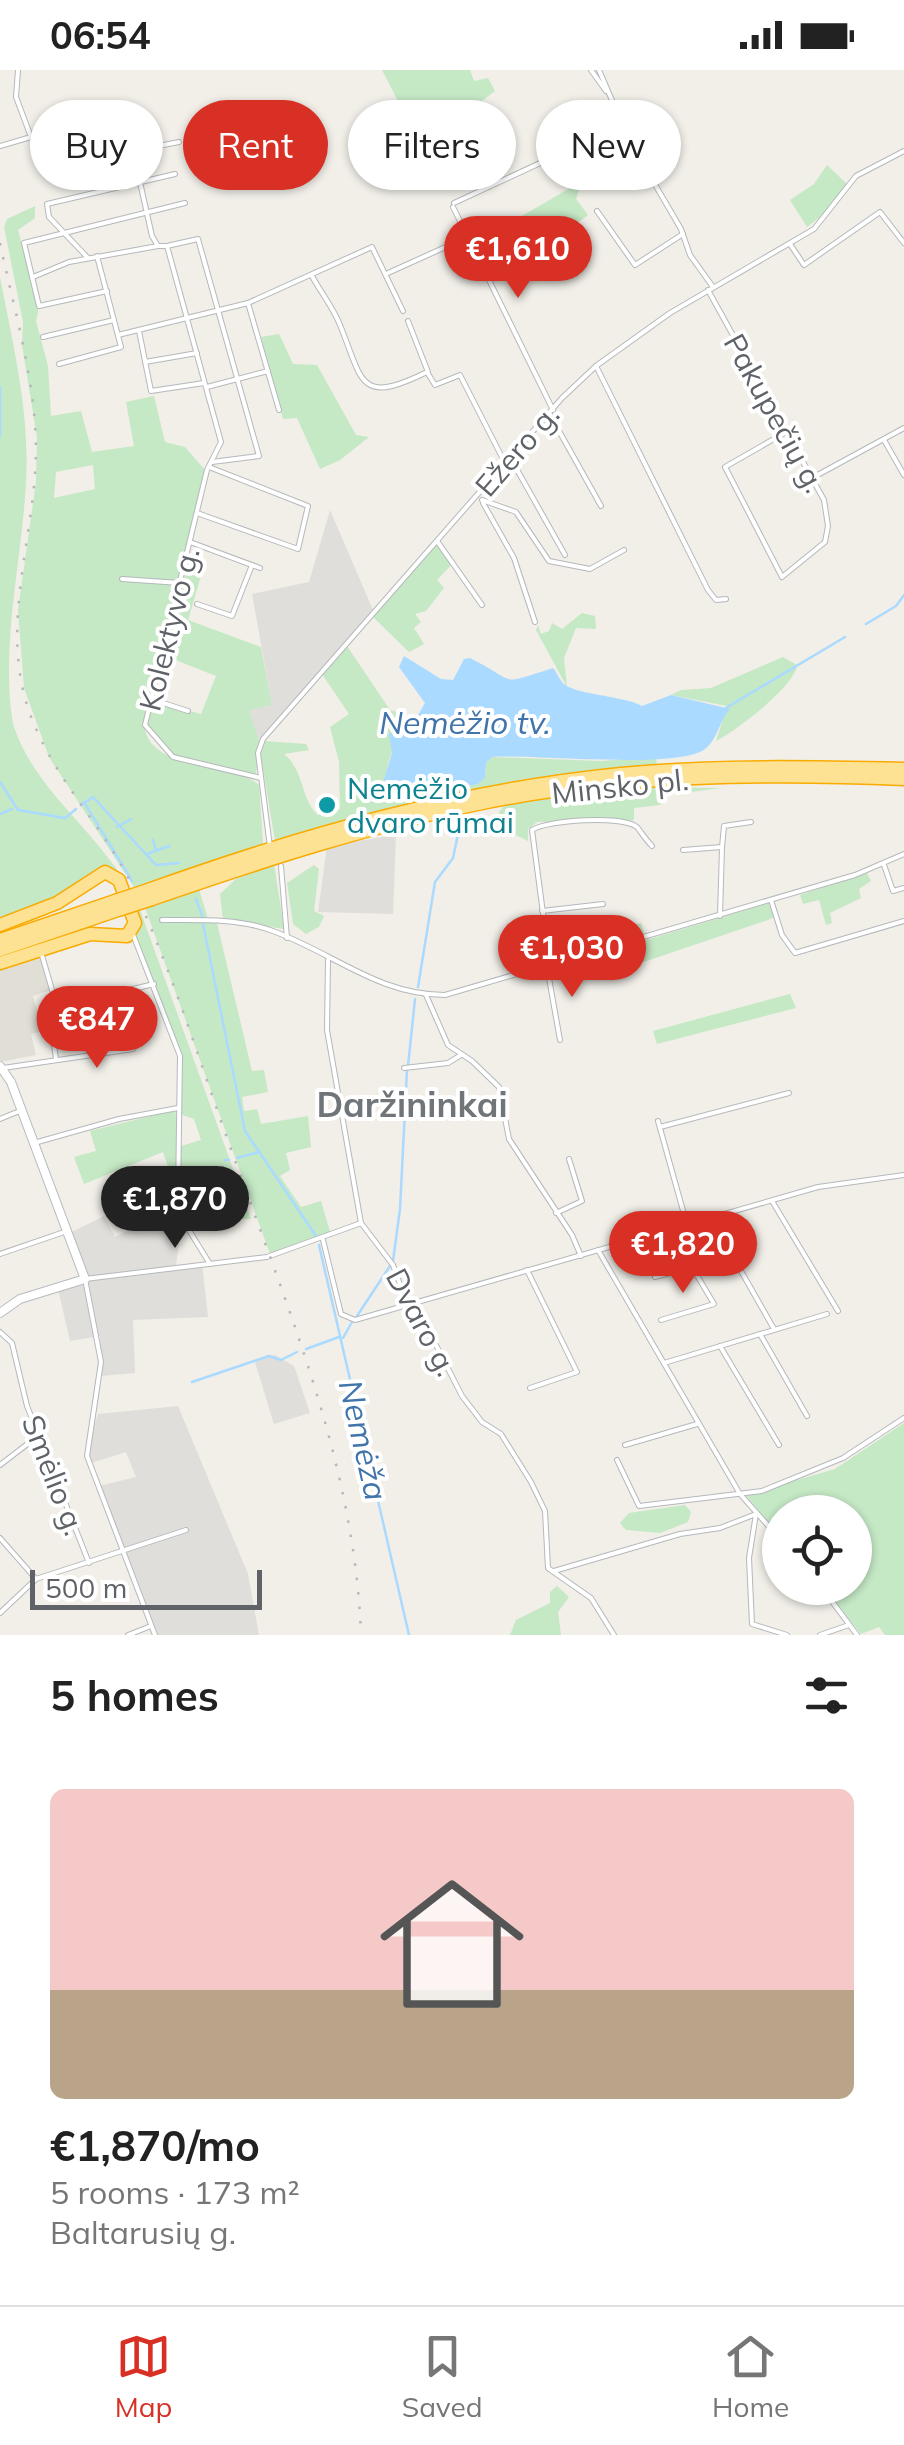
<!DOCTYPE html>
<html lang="en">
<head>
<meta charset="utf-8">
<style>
  :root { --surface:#fff; --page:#f6f6f6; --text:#222; --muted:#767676; --line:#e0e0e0; --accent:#d93025 }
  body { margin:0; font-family:Mulish,sans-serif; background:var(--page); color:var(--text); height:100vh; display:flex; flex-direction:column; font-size:38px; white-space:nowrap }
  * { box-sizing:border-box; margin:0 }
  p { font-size:32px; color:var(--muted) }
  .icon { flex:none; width:55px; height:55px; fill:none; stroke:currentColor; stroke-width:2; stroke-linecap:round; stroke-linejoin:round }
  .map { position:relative; height:1565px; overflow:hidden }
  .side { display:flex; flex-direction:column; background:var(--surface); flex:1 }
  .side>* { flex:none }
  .guide { position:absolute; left:30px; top:30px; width:845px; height:90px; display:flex; gap:20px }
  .controls { position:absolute; left:762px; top:1425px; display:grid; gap:20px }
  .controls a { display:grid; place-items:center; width:110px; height:110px; border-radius:50%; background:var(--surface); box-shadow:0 2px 8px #0004; font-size:50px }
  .scale { position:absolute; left:30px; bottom:25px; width:232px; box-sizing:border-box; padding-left:10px; border:5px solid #5f6368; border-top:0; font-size:28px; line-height:35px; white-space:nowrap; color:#5f6368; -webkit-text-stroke:8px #fff; paint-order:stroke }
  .price { position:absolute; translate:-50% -85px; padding:0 22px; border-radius:35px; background:var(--accent); color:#fff; font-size:32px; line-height:65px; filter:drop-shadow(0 2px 5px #0008) }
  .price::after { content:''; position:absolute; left:50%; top:60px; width:30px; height:22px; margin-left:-15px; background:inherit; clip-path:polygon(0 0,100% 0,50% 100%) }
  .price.active { background:#222; color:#fff }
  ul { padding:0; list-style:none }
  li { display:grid; align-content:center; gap:20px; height:530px; padding:0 50px }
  li span { display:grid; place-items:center; height:310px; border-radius:15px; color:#555 }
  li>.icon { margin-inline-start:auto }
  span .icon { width:180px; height:180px; fill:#fffc; stroke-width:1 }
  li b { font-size:42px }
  h2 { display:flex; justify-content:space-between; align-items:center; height:120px; padding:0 50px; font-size:42px }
  .tag { padding:0 35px; border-radius:45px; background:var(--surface); box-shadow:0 2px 8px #0004; font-size:35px; line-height:90px }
  .tag.active { background:var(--accent); color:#fff }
  .status { display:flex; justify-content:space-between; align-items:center; height:70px; padding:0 50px; background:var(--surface); direction:ltr }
  .status svg { height:28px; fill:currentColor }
  .dock { display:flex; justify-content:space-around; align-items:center; height:140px; border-top:2px solid var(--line); background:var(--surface); font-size:28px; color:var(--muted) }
  .dock a { display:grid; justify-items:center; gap:5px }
  .dock .active { color:var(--accent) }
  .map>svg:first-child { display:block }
  .industrial { fill:#e0deda }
  .education { fill:#e1ded6 }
  .green { fill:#c5e8c5; fill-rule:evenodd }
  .water { fill:#aadaff }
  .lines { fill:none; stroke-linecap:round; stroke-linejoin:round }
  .stream { stroke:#aadaff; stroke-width:2.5 }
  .street-casing { stroke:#b5b8bc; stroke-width:6 }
  .secondary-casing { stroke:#b6babf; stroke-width:10 }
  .highway-casing { stroke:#f9ab00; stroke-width:15 }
  .street { stroke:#fff; stroke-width:4 }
  .secondary { stroke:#fff; stroke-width:8 }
  .highway { stroke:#fde293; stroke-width:12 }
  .rail { stroke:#b6b7b8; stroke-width:2.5; stroke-dasharray:2.5 12; stroke-linecap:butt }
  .highway-bridge-casing { stroke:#f9ab00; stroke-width:15; stroke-linecap:butt }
  .highway-bridge { stroke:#fde293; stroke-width:12 }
  .culture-dot { fill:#0f9aa8; stroke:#fff; stroke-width:4 }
  .labels { text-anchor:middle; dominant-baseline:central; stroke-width:8; stroke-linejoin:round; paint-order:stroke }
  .street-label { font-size:30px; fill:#5f6368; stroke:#fff }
  .culture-label { font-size:30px; fill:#0d838f; stroke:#fff; text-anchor:start }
  .water-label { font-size:32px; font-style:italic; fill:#4174aa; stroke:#fff }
  .quarter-label { font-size:35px; font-weight:bold; fill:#70757a; stroke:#fff }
</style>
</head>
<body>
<div class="status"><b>06:54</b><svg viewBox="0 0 49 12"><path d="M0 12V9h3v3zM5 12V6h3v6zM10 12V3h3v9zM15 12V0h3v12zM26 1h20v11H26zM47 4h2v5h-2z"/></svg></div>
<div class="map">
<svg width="904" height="1565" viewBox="0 0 904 1565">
  <rect width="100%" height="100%" fill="#f1efe8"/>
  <g class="industrial">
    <polygon points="330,440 373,540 259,671 248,640 272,635 252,524 309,512"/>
    <polygon points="396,765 393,844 318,842 327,776"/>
    <polygon points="177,1131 182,1150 176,1195 202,1193 208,1247 133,1250 135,1303 101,1306 100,1266 70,1271 58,1219 86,1210 70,1163 104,1146 115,1167 131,1159 141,1148 139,1143"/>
    <polygon points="275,1285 294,1296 310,1343 274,1354 255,1292"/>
    <polygon points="178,1336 248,1504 259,1565 158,1565 99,1416 136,1407 126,1382 91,1393 89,1372 98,1344"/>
  </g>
  <polygon class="education" points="39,882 50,920 33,926 43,961 31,964 36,985 0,992 0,896"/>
  <g class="green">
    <polygon points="382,0 470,0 474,11 488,8 495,21 447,58 416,66"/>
    <polygon points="827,95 847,114 833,137 807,157 790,130 814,114"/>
    <polygon points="577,114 581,115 576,129 588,145 539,181 522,146"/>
    <path d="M35 136V148L18 160 39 238 36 251 48 296 51 346 81 341 92 382 134 376 126 332 154 326 165 372 185 377 205 400 145 644C135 704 232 690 259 715L263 774 136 820 49 687 24 618 18 540 36 412 37 367 22 275 23 252 4 157 7 149ZM93 395 95 419 54 428 56 402Z"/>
    <path d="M0 207C13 275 30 342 26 412 22 490 0 577 13 654 34 721 98 761 131 822L127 823 115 803 0 852Z"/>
    <polygon points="279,264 293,294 317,295 356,365 369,367 340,390 320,399 297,348 283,349 261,267"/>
    <polygon points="437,474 453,493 437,510 444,518 426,541 415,544 421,552 414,558 424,574 409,582 373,547"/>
    <polygon points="186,500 201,506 188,550 261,577 272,635 249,640 259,671 256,705 173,685 147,654 152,631 201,644 216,606 163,585"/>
    <polygon points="582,543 595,546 596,559 576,558 564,588 567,617 536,560 538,555 541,564 549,561 552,553 562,559"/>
    <path d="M347 576 390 640 404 644 410 650C393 675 379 702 390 731L478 714 485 708 486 693 492 687 600 691 656 687 657 698 275 771 260 680 264 671 306 674 309 680 284 684C305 701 300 729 318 745L340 739 339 692 330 657 349 644 322 604Z"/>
    <path d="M783 587 797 595C796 615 736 661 716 671L727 636 671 625 681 620 711 618Z"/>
    <path d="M631 717 721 718 668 725 660 735 634 738V750L537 752 528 759V771C512 763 503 761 499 742L505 735Z"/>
    <polygon points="274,794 284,859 223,850 220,824 236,809"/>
    <polygon points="314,795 319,799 314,841 324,846 319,857 306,864 293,854 287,813"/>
    <polygon points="867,803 871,811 859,819 861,828 830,843 832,853 826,855 819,830 803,834 800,825"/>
    <polygon points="198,816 209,852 217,853 252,1001 264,1000 268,1022 242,1027 244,1041 257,1039 261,1054 308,1046 311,1077 286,1083 290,1100 280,1106 301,1137 321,1131 331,1165 270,1184 144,835"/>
    <polygon points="769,833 774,847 768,850 614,902 612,896 591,902 590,887"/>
    <polygon points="139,837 251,1149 241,1149 221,1096 169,1100 163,1082 84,1114 74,1087 96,1081 90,1061 175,1040 181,1076 201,1070 194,1049 180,1044 179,979 135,862 133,839"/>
    <polygon points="641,853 645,866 558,890 553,883"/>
    <polygon points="790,924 796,938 657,974 653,961"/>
    <polygon points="904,1353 904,1565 885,1565 879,1557 861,1564 824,1518 855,1518 855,1442 780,1442 780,1467 746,1425 835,1399"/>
    <polygon points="685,1435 691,1442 688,1452 660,1463 626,1460 620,1453 629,1443"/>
    <polygon points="557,1516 569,1527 558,1542 561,1565 510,1565 516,1550 550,1533 550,1522"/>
  </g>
  <path class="water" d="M404 586 441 609 453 610 464 589 470 588C520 613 496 616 553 598 557 602 558 607 562 612 571 625 622 625 642 636L671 625 730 639C719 651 718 669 705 679 677 700 532 684 492 687L486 693 485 708 478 714 393 731 382 716 392 683 389 664 418 645 425 633 399 597Z"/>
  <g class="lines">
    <g class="stream">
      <polyline points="0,317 0,366"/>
      <polyline points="866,554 896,536 904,525"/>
      <polyline points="726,638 845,567"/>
      <polyline points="0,712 18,740 65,748 76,739"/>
      <polyline points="84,732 132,811"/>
      <polyline points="81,735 93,727 156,795 179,793"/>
      <polyline points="0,744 12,739"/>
      <polyline points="117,757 131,749"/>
      <polyline points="153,770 156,780"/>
      <polyline points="147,784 169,776"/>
      <polyline points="196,829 203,848"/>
      <polyline points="203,854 245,1061 316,1166"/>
      <polyline points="418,917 435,812 453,788 461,750"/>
      <polyline points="408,996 415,929"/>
      <polyline points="237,1088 259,1082"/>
      <polyline points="225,1090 229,1090"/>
      <polyline points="319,1175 409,1565"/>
      <polyline points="393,1191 400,1139 407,1000"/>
      <polyline points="357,1246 390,1196"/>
      <polyline points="343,1268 352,1252"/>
      <polyline points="306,1279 339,1267"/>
      <polyline points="192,1312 269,1286 281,1290 297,1282"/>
    </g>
    <g class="street-casing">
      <g id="street">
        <polyline points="591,0 606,21"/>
        <polyline points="599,0 629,70 681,159 690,185 713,217"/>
        <polyline points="179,72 133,81 152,166 158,176 167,176 221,372 207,400 145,655 173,687 261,708"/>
        <polyline points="0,76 31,67 16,27 18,0"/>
        <polyline points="454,133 622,55"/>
        <polyline points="453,137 553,340"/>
        <polyline points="597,141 635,195 683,164"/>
        <polyline points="790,174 804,195 880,142 904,173"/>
        <polyline points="167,176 198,169 259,386 212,392"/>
        <polyline points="88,188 49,147 47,134 175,104"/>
        <polyline points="388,203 461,170"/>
        <path d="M312 206C321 223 333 237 340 255 363 311 358 336 427 302L435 315 460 305 505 393"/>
        <polyline points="33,207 69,192 158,176"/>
        <polyline points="708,220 824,430 828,456 825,472 782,507 725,397 786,362"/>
        <polyline points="107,221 39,236 24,173 185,133"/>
        <polyline points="248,233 279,340"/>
        <polyline points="408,251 428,302"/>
        <polyline points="139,261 151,321 204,313"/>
        <polyline points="118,265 248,233 372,177 403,241"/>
        <polyline points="43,267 114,250"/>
        <polyline points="145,292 197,283"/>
        <polyline points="59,294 121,277 97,186"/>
        <polyline points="596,296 708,520 716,530 726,529"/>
        <polyline points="207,317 268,301"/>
        <polyline points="549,343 601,436"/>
        <polyline points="884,370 904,405"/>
        <polyline points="511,389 565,485"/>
        <polyline points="812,408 904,358"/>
        <polyline points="482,430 516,442 549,491 590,499 624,480"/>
        <polyline points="483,433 514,488 535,552"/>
        <polyline points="197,443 298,479 308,436 209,397"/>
        <polyline points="437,471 482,535"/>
        <polyline points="190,472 260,498"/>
        <polyline points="122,509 180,513"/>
        <polyline points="197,534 232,546 252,495"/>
        <polyline points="151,629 188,641"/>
        <polyline points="270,777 258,683 263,669 562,328 596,296 670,243 814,159 856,106 904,81"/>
        <polyline points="683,780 722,777 724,756 751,752"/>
        <polyline points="884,795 893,821 904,818"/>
        <polyline points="281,796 287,868"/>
        <polyline points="771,830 782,865 795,883 904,851"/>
        <polyline points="542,841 603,834"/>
        <polyline points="720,846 722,777"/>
        <path d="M162 850C197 850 237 848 270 860 331 881 377 925 445 925L855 805 904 784"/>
        <polyline points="132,862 180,986 178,1125 187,1157 210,1194"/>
        <polyline points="41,882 57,937 53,967 56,989"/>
        <polyline points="328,890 327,960 361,1153 393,1195 407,1234 437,1277 462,1326 482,1352 501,1364 531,1412 545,1441 548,1498 591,1528 614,1565"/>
        <path d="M550 896 532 760C547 750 622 745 637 757 641 762 646 770 652 776"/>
        <polyline points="547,897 560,970"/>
        <polyline points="426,925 448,975 472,991 499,1017 509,1069 572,1165 581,1186"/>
        <polyline points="57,937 154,914"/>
        <polyline points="3,998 133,979 138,968 124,920"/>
        <polyline points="404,998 448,993 461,985"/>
        <polyline points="0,1049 22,1040"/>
        <polyline points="658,1051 687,1155"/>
        <polyline points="660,1057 789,1023"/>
        <polyline points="34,1073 119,1049 178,1038"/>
        <polyline points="772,1131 838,1241"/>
        <polyline points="556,1143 582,1131 569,1089"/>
        <polyline points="712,1150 774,1259"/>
        <polyline points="323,1170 341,1244 355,1250 818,1117 904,1105"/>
        <polyline points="598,1180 740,1424 780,1469"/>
        <polyline points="0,1184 67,1161"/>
        <polyline points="527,1200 577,1302 530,1318"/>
        <polyline points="655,1207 692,1197"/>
        <polyline points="661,1250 714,1234 670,1160"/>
        <polyline points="0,1262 12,1273 27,1336 89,1493"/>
        <polyline points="760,1264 807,1346"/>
        <polyline points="720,1276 779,1375"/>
        <polyline points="664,1293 827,1244"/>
        <polyline points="625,1375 697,1354"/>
        <polyline points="617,1390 639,1436 762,1421 843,1388 904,1348"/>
        <polyline points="0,1395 34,1369 41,1371"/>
        <polyline points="756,1444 749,1488 752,1554 787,1565"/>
        <polyline points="0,1468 36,1509"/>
        <polyline points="554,1501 680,1464 720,1458 756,1444"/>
        <polyline points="822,1518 857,1565"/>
        <polyline points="0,1543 36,1509 186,1460"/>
        <polyline points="128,1565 151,1556"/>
        <polyline points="155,1565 87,1386 101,1292 85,1209 267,1187 361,1153"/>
        <polyline points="820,1565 849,1555"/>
      </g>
    </g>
    <g class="secondary-casing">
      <polyline id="secondary" points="0,996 11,1012 85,1209 20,1229 0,1243"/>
    </g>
    <g class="highway-casing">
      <g id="highway">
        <path d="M148 820C302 765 458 720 621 704 716 695 810 697 904 699"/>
        <path d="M152 829C262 791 372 755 487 732 625 705 765 703 904 709"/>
        <polyline points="0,855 57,833 105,802 119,810 135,853 127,866 90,864 0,893"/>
        <polyline points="0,870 115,831"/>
        <polyline points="0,880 118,840"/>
      </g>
    </g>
    <use href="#street" class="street"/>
    <use href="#secondary" class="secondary"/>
    <use href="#highway" class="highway"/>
    <path class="rail" d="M0 173C14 240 36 312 36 381 35 467 1 549 27 635 50 708 106 756 136 824 176 911 203 1003 236 1093 291 1247 355 1399 361 1565"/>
    <g class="highway-bridge-casing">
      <g id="highway-bridge">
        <polyline points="115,831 148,820"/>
        <polyline points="118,840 152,829"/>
      </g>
    </g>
    <use href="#highway-bridge" class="highway-bridge"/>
  </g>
  <circle class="culture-dot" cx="327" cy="735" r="10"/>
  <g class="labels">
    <g class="street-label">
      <text transform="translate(775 343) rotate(61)">Pakupečių g.</text>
      <text transform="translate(517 380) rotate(-49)">Ežero g.</text>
      <text transform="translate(169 559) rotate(-76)">Kolektyvo g.</text>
      <text transform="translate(620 716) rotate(-6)">Minsko pl.</text>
      <text transform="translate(422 1252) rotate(62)">Dvaro g.</text>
      <text transform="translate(54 1405) rotate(69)">Smėlio g.</text>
    </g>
    <g class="culture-label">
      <text x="347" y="718">Nemėžio<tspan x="347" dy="34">dvaro rūmai</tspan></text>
    </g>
    <g class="water-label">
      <text x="465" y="652">Nemėžio tv.</text>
      <text transform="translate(364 1370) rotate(77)">Nemėža</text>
    </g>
    <g class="quarter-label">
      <text x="412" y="1034">Daržininkai</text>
    </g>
  </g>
</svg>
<div class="controls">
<a><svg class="icon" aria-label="locate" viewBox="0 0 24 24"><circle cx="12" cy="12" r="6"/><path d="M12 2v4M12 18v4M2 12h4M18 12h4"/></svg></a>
</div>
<div class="scale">500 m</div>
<b class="price" style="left:518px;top:231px">€1,610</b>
<b class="price" style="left:572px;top:930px">€1,030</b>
<b class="price" style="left:97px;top:1001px">€847</b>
<b class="price active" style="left:175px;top:1181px">€1,870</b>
<b class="price" style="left:683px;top:1226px">€1,820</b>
<div class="guide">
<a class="tag">Buy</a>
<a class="tag active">Rent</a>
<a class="tag">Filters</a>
<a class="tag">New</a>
</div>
</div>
<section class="side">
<h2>5 homes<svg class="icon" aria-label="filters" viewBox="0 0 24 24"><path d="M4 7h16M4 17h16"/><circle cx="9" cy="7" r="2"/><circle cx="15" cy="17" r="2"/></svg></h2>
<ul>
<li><span style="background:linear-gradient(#f6c9c9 65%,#b9a48a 0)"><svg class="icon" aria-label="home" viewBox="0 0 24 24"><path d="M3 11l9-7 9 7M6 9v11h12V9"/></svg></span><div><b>€1,870/mo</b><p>5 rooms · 173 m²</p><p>Baltarusių g.</p></div></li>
</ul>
</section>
<nav class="dock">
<a class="active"><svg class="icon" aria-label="map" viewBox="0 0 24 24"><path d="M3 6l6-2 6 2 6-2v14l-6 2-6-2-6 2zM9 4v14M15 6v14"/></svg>Map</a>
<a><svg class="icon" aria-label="saved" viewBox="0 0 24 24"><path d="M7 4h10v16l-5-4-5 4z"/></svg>Saved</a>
<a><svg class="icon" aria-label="home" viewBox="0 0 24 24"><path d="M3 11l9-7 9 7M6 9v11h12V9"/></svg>Home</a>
</nav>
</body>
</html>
